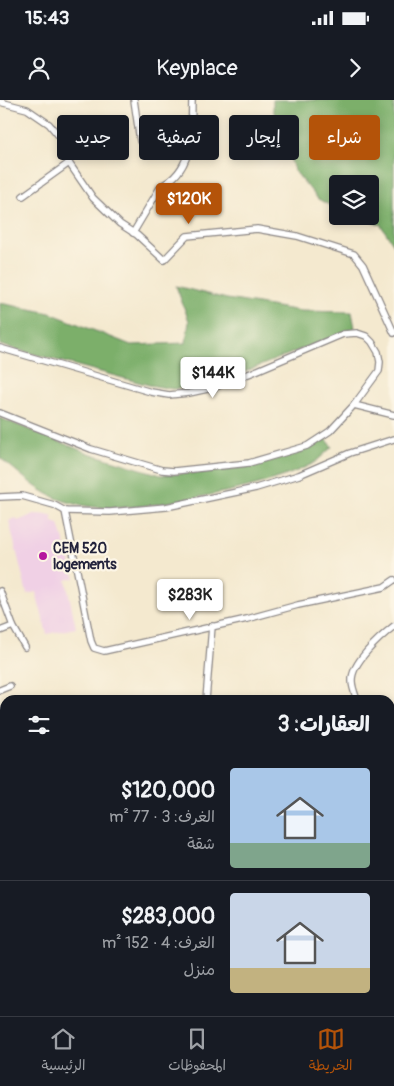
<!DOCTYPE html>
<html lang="ar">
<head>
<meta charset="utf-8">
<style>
  :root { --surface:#171b24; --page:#242831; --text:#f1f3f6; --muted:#9ea1a6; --line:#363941; --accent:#b45309 }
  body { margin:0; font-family:Pangolin,"Playpen Sans Arabic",sans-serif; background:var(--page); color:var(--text); direction:rtl; height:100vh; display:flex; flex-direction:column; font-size:19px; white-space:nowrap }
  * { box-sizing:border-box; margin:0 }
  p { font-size:16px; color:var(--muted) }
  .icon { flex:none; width:28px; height:28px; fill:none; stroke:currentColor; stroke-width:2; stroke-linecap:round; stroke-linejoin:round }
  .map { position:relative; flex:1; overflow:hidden; direction:ltr }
  .sheet { position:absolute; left:0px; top:595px; width:395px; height:321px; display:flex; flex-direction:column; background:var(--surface); border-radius:15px 15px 0 0; box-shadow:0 2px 8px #0003; direction:rtl }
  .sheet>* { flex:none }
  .banner { position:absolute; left:15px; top:15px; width:365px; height:45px; direction:rtl; display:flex; gap:10px }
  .buttons { position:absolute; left:329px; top:75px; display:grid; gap:10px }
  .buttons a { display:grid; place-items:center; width:50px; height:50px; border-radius:5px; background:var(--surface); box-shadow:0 2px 8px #0003; font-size:25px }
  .price { position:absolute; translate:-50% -42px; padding:0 11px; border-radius:5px; background:#fff; color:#222; font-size:16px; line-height:32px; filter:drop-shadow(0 1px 2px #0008) }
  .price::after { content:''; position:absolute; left:50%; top:30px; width:15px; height:11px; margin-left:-8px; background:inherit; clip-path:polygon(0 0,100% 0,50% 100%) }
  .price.selected { background:var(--accent); color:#fff }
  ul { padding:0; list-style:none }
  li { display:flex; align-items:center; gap:15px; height:125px; padding:0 25px }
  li+li { border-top:1px solid var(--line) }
  li span { display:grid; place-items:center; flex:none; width:140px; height:100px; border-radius:5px; color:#555 }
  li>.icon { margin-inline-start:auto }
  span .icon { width:60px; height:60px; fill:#fffc; stroke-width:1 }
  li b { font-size:21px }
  h2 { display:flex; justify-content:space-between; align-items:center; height:60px; padding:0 25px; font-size:21px }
  .pill { padding:0 18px; border-radius:5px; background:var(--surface); box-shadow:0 2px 8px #0003; font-size:18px; line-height:45px }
  .pill.selected { background:var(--accent); color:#fff }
  .status { display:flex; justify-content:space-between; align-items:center; height:35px; padding:0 25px; background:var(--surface); direction:ltr }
  .status svg { height:14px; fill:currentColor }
  header { display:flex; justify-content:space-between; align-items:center; height:65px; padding:0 25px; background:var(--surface); font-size:22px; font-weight:600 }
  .menu { display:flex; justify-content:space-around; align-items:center; height:70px; border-top:1px solid var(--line); background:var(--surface); font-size:14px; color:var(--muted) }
  .menu a { display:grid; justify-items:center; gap:2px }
  .menu .selected { color:var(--accent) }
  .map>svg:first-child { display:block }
  .built { fill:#f0d0e5 }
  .forest { fill:#7caf6a; stroke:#4f6852 }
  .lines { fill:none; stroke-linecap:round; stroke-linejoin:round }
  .minor-casing { stroke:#8b8685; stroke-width:8 }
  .highway-casing { stroke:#8b8685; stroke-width:11 }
  .minor { stroke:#fff; stroke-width:5.5 }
  .highway { stroke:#fff; stroke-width:9 }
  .poi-dot { fill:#b5179e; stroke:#fcf5e5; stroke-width:2 }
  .labels { text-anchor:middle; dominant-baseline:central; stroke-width:4.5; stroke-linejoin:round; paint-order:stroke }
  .poi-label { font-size:14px; font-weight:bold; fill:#22223b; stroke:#fcf5e5; text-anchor:start }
</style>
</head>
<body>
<div class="status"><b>15:43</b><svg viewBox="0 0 49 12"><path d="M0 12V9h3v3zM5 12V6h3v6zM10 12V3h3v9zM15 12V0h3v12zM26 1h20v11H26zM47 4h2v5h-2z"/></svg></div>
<header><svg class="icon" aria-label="forward" viewBox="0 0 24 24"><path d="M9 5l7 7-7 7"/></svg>Keyplace<svg class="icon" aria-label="person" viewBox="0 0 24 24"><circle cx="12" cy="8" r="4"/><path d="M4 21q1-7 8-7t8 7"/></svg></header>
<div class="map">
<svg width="394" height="916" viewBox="0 0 394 916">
  <rect width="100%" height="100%" fill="#fcf5e5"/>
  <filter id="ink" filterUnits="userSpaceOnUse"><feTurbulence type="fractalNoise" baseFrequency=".02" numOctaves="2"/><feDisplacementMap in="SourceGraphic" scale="10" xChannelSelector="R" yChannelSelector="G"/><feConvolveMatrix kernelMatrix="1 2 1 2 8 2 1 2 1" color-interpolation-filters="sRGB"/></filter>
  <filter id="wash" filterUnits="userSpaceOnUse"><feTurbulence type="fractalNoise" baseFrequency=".0096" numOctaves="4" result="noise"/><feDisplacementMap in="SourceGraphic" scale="20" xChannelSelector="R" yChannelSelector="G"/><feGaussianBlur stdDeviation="1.12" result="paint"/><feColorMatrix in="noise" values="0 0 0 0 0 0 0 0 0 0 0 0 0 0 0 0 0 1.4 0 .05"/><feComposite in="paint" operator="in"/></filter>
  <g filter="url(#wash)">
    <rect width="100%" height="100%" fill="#f4e9cf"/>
    <g class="built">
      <polygon points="34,414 52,415 53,422 59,424 75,478 66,480 76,528 47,534 36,492 27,494 9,421 16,418 18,421"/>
      <polygon points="0,673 5,688 5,891 0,891"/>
    </g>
    <g class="forest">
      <polygon points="273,0 394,0 394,145 380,124 356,116 370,116 370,84 338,84 337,109 318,99 294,70 273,9"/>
      <polygon points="176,186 227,199 301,211 352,212 355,228 229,278 191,287 173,289 149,285 0,245 0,203 50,213 131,245 186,243 189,221"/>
      <path d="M0 318 88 353 161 375 211 372 259 365 309 348 326 338 332 347C326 352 319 360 312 364 277 382 237 390 199 397 153 405 101 416 56 398 34 389 18 371 0 358Z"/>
    </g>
  </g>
  <g filter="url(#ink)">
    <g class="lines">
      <g class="minor-casing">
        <g id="minor">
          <polyline points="134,0 140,41"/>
          <polyline points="0,2 27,9 49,24 59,36 69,63 93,98 120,124 137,135 164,160 187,136 257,129 297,136 354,154 363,165 394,233"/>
          <polyline points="23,96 69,63"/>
          <path d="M133 133 161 86C195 69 191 32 192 0"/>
          <polyline points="0,248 151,292 169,295 189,293 212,288 251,273 343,234 357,233 366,236 372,242 378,252 380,262 379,271 354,305 330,331 307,346 249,363 174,371 162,370 91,349 0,313"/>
          <polyline points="354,305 394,315"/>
          <polyline points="0,397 22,396 54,405 65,411 110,412 166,407 256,388 299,375 350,353 394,339"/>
          <polyline points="65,411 91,541 94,548 104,551 247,519 298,505 384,487 394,480"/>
          <polyline points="0,491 13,526 25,547"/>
          <polyline points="0,531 13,526"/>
          <polyline points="0,590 10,586"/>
          <polyline points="206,600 212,526"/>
          <path d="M357 600C355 594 352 587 352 581 351 563 380 537 394 526"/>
          <polyline points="0,609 5,623"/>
          <polyline points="390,626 394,626"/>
          <polyline points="0,671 5,687"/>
          <polyline points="390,798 394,787"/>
          <polyline points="0,891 5,891"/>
        </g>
      </g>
      <g class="highway-casing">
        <g id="highway">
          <polyline points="390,906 394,906"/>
          <polyline points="0,907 5,907"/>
          <polyline points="115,916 394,915"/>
        </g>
      </g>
      <use href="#minor" class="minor"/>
      <use href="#highway" class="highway"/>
    </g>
  </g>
  <circle class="poi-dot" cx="43" cy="456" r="5"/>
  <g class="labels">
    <g class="poi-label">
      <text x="53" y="448">CEM 520<tspan x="53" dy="16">logements</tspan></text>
    </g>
  </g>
</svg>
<div class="buttons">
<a><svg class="icon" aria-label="layers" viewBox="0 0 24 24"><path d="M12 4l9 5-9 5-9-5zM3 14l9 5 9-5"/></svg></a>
</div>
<b class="price selected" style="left:189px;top:125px">$120K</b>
<b class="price" style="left:213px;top:299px">$144K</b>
<b class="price" style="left:190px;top:521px">$283K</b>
<div class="banner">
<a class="pill selected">شراء</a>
<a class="pill">إيجار</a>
<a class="pill">تصفية</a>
<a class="pill">جديد</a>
</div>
<section class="sheet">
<h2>العقارات: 3<svg class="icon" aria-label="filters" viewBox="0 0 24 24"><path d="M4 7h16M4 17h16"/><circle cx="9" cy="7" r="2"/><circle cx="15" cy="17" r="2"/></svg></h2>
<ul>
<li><span style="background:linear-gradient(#a9c7e8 75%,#7fa58c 0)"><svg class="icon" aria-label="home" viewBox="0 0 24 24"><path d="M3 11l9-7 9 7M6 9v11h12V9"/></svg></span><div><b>$120,000</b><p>الغرف: 3 · 77 m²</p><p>شقة</p></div></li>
<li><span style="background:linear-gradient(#c9d6e8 75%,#c2b280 0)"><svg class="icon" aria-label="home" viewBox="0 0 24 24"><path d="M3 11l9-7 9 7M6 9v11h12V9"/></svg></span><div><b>$283,000</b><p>الغرف: 4 · 152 m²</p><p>منزل</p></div></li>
</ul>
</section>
</div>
<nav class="menu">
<a class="selected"><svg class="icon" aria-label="map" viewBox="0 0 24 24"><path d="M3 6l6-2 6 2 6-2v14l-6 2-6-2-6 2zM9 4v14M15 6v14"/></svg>الخريطة</a>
<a><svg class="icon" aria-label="saved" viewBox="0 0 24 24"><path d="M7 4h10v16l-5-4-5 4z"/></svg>المحفوظات</a>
<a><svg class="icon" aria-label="home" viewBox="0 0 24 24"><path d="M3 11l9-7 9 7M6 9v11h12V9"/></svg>الرئيسية</a>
</nav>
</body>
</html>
